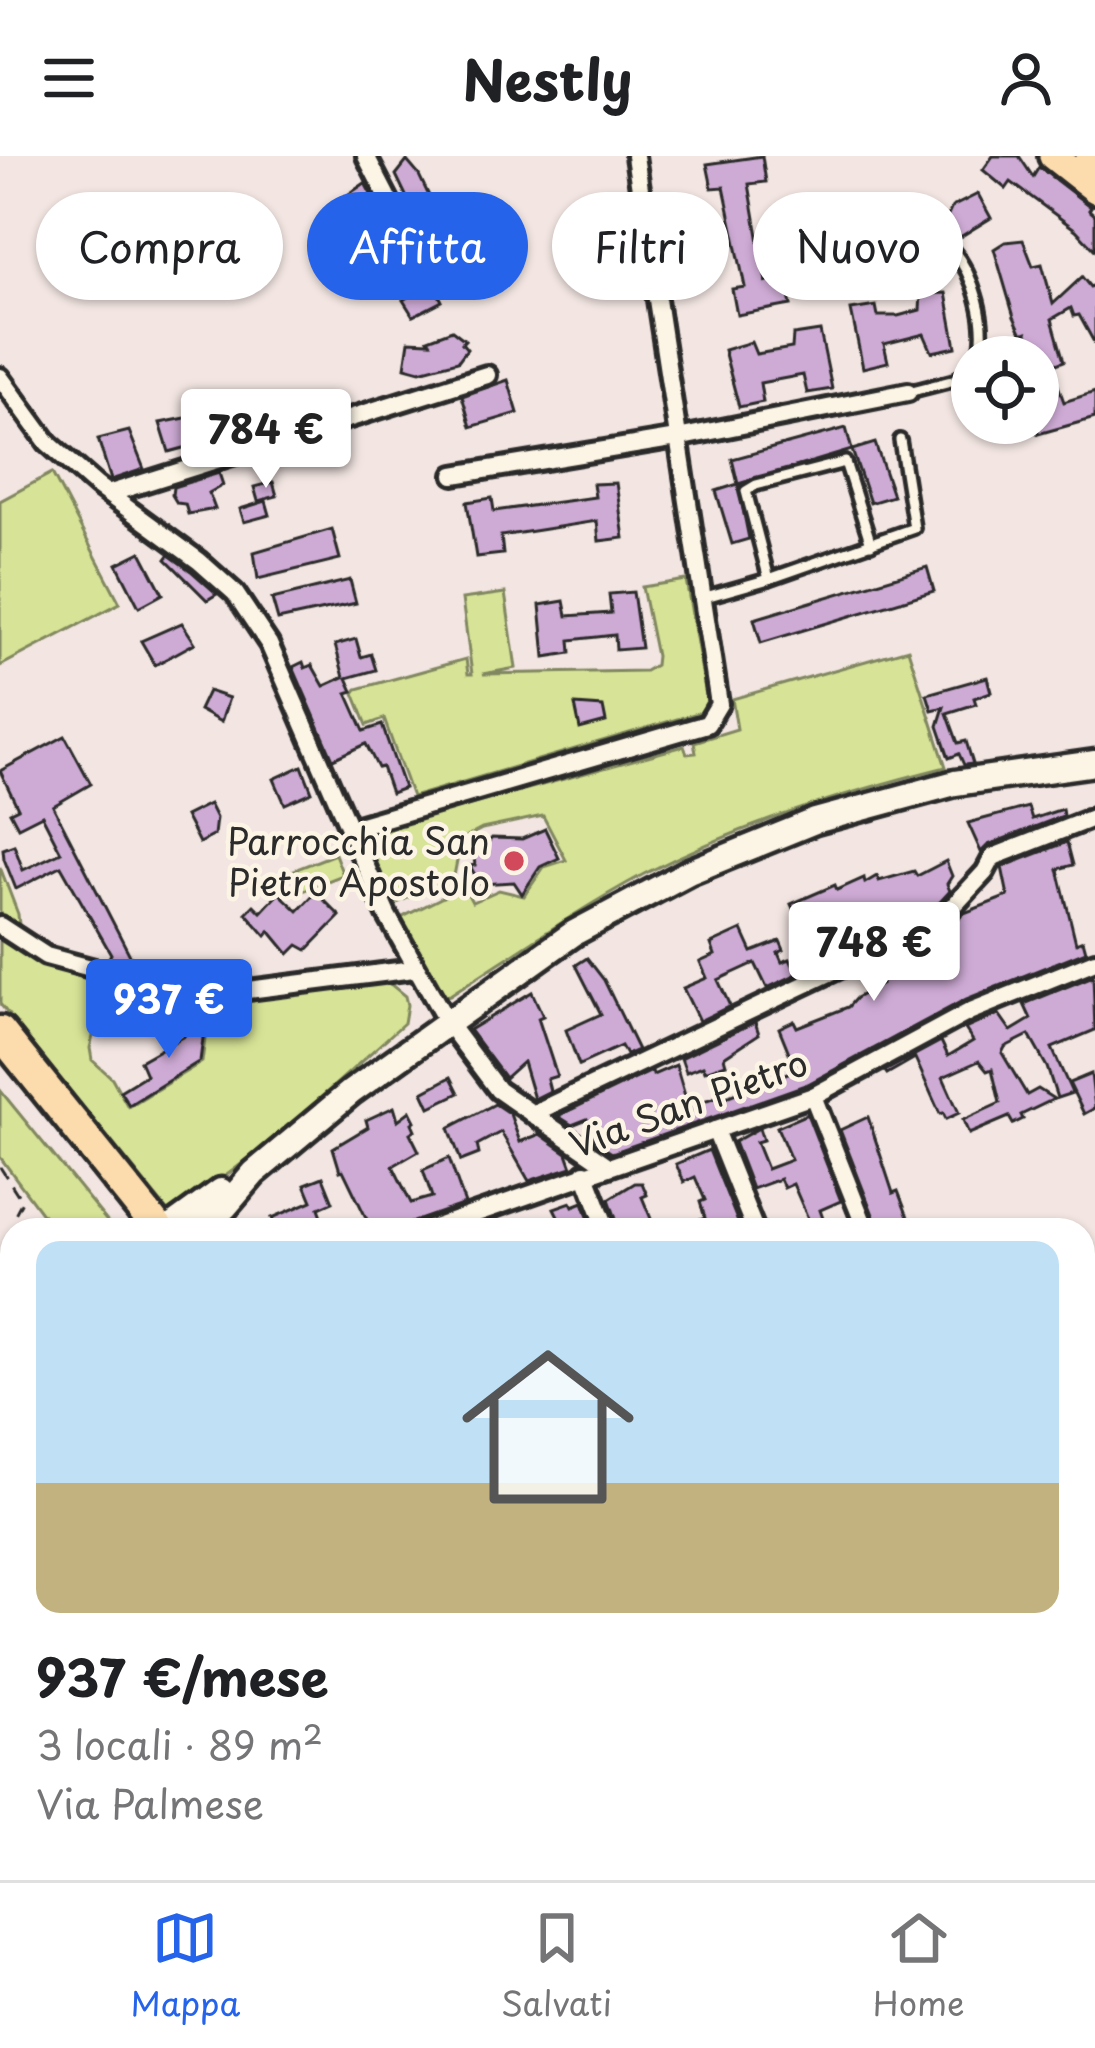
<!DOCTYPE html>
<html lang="it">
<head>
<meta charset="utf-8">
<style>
  :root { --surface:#fff; --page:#f6f6f6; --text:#202124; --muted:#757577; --line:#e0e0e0; --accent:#2563eb }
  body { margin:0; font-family:"Playpen Sans",sans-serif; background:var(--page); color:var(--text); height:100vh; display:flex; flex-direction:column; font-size:45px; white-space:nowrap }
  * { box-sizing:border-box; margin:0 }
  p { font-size:39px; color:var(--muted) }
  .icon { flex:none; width:66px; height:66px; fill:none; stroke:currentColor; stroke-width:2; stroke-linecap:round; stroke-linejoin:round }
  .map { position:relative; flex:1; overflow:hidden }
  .sheet { position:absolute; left:0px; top:1062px; width:1095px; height:663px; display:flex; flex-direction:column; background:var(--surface); border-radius:36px 36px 0 0; box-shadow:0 3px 9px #0004 }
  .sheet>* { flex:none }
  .hud { position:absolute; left:36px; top:36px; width:1023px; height:108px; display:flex; gap:24px }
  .fabs { position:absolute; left:951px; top:180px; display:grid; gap:24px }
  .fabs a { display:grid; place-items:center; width:108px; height:108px; border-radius:50%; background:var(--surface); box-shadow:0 3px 9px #0004; font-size:60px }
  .price { position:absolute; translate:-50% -102px; padding:0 27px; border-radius:12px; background:#fff; color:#222; font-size:39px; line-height:78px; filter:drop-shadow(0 3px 6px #0008) }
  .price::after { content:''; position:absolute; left:50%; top:72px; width:36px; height:27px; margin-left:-18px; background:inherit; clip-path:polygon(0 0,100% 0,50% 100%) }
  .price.active { background:var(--accent); color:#fff }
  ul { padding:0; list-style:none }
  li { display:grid; align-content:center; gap:24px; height:636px; padding:0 36px }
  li+li { border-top:3px solid var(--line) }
  li span { display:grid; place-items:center; height:372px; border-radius:24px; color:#555 }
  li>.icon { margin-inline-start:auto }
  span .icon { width:216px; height:216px; fill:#fffc; stroke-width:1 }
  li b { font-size:51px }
  .tag { padding:0 42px; border-radius:54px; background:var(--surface); box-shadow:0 3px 9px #0004; font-size:42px; line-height:108px }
  .tag.active { background:var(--accent); color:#fff }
  header { display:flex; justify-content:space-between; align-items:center; height:156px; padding:0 36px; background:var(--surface); font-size:54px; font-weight:700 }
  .tab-bar { display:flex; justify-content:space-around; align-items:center; height:168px; border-top:3px solid var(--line); background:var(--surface); font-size:33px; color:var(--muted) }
  .tab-bar a { display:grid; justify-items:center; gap:6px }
  .tab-bar .active { color:var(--accent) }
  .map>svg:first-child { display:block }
  .green { fill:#d7e396; stroke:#818760; stroke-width:3 }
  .building { fill:#ceabd5; stroke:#2b2b2b; stroke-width:3 }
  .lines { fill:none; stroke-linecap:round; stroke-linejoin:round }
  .service-casing { stroke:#2b2b2b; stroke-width:18 }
  .minor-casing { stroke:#2b2b2b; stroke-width:26 }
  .tertiary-casing { stroke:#2b2b2b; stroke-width:30 }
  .secondary-casing { stroke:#2b2b2b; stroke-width:33 }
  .primary-casing { stroke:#2b2b2b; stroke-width:36 }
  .motorway-casing { stroke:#2b2b2b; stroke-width:39 }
  .path { stroke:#2b2b2b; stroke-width:3; stroke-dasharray:12 9; stroke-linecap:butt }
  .service { stroke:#fcf5e5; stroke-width:9 }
  .minor { stroke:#fcf5e5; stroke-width:16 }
  .tertiary { stroke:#fcf5e5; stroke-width:21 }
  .secondary { stroke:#fcf5e5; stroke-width:24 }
  .primary { stroke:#fcdcac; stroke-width:27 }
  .motorway { stroke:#fcdcac; stroke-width:30 }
  .poi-dot { fill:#d1495b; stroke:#fcf5e5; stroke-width:4.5 }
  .labels { text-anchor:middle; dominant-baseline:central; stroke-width:9; stroke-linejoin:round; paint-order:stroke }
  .poi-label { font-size:36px; fill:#2b2b2b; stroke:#fcf5e5; text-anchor:end }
  .street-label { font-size:36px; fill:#2b2b2b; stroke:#fcf5e5 }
</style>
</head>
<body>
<header><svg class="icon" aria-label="menu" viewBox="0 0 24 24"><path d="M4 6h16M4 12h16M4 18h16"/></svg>Nestly<svg class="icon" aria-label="person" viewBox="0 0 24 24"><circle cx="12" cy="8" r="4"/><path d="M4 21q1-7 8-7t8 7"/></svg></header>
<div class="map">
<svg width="1095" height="1724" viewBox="0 0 1095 1724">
  <rect width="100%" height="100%" fill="#f3e6e2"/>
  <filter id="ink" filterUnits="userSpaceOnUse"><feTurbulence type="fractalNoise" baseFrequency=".00833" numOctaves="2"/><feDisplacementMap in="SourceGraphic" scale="24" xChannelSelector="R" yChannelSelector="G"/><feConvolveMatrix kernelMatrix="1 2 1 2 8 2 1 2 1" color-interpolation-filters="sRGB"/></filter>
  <g filter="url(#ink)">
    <g class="green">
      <polygon points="52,317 120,447 0,510 0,345"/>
      <polygon points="686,424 707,545 701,556 412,641 384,563 367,569 354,537 357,533 466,503 468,518 472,518 462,443 505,437 516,512 483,518 645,515 655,509 656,500 642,431"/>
      <path d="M908 493 946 611C843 637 739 669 644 718 577 754 514 798 450 839L440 841 397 764 459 733H465L472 746 499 734 524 740 544 711 566 704 543 660 482 673 461 684 454 720 393 749 366 681 368 677 684 590 687 598 696 597 694 586 737 573 732 543Z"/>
      <polygon points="335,698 343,719 302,735 294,714"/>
      <polygon points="0,711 18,758 20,780 0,762"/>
      <path d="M0 781 37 805 150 832 139 842 98 861 90 892 92 904 112 922 128 951 202 906 210 845 383 822 405 840 407 849 404 867C329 934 255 1005 170 1058L0 848Z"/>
      <polygon points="0,934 114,1074 54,1074 0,1001"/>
      <polygon points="12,1149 12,1243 0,1237 0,1160"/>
    </g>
    <g class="building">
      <polygon points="762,0 766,26 749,28 766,126 785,123 791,149 737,159 732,133 745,131 724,31 712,32 707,8"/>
      <polygon points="993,0 1019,0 1033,21 1039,11 1091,51 1089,54 1095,59 1095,94 1076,74 1011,26 1006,33 983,14"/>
      <polygon points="407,5 419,19 430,42 409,46 396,19"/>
      <polygon points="365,27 382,59 367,68 365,63 361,67 346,40"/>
      <polygon points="978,38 991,62 960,81 947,62 952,51"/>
      <polygon points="445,62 469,101 444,114 423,74"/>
      <polygon points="85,70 103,103 83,113 66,79"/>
      <polygon points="1023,84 1033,110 1042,108 1053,148 1082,121 1090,131 1095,129 1095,188 1079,159 1074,160 1071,152 1052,163 1064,205 1051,210 1064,246 1095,236 1095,262 1038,278 1038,201 1033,201 1027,176 1022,178 1014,161 994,93 1005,86"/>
      <polygon points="436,119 444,134 438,137 442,145 413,160 403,144 408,141 405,135"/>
      <polygon points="946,137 956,191 932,196 924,178 884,188 888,206 863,212 851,154 876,150 878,160 898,160 920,154 921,138"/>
      <polygon points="452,174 465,184 462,187 467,193 458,205 420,215 405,211 409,185 430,186 428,183"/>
      <polygon points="820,175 832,233 807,237 803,219 760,227 763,246 739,251 724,194 751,186 756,198 792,192 793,179"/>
      <polygon points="508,224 518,257 471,271 462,240"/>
      <polygon points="251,248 257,266 262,264 268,274 237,284 227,256"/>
      <polygon points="201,259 206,286 169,296 160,267"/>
      <polygon points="846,272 852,294 738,328 732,303"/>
      <polygon points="129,275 144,313 111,324 98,283"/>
      <polygon points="875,287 893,340 870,347 852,294"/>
      <polygon points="219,317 223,329 209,337 215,353 188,358 185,348 177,347 172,339 173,331"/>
      <polygon points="273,326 277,340 258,345 254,331"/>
      <polygon points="616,327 624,382 599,385 597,365 501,380 503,398 476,401 467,346 492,342 494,355 595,341 593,328"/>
      <polygon points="738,328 749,383 732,388 716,335"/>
      <polygon points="266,345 270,359 244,366 240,353"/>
      <polygon points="332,373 340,403 258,423 254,396"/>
      <polygon points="141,396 163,438 139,451 117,408"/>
      <polygon points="169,399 191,415 217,438 207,444 166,403"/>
      <polygon points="927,411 934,435 761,487 754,463"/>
      <polygon points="350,424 356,447 278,464 272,443"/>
      <polygon points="633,436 641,492 616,494 615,479 570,484 571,497 545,501 540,449 564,445 567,460 611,457 609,438"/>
      <polygon points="182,467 195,487 155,509 141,485"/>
      <polygon points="356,483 361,501 371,498 376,514 347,522 353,535 347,537 364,575 382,569 404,632 391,637 382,611 378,612 366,588 333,603 293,511 303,506 305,512 312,509 324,530 344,521 335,489"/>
      <polygon points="987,521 991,536 974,542 976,548 947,557 958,587 966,585 973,608 964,609 959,598 949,602 938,570 944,551 932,554 927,538"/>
      <polygon points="208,535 229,542 221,566 199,554"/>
      <polygon points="575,549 603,551 606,566 580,573"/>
      <polygon points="65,580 91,628 53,650 136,811 108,803 111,798 61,710 16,733 4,703 3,693 14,689 23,714 61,696 42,659 18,671 10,656 18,652 0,615"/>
      <polygon points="302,610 312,636 285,648 274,623"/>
      <polygon points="209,648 216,662 214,679 199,687 185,660"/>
      <polygon points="1028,651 1032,663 1062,653 1063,660 988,689 981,696 968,667"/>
      <polygon points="545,673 559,702 540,711 522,738 514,726 480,728 470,710 475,709 474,702 492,682 522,683"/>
      <polygon points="1067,686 1073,709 1058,713 1076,787 1083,784 1086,795 966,843 808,928 612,997 595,986 587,963 572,969 558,960 652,915 653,919 676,909 688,950 719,940 721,943 796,914 779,872 794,865 797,871 848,851 856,842 882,828 875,810 954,767 964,757 1008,740 1002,711"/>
      <polygon points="946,705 952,720 947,728 950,735 940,746 891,774 857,790 855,785 816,805 791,748 835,729 837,734 864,722 865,727 877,720 879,725 914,715 917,720"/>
      <polygon points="316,736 340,760 307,794 298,789 289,798 270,775 266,780 246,757 254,749 261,756 279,737 298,755"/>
      <polygon points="742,774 752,796 780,785 784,794 778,797 782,806 790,803 797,818 767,832 755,807 718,824 730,850 699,865 683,832 707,822 700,806 715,799 711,788"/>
      <polygon points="587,802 604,824 638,894 626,899 621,890 579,909 566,874 601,858 576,809"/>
      <polygon points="1093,820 1095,874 1052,892 1072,937 1057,942 1047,911 1029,879 1005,891 1002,897 1027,939 1038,933 1054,943 1021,959 1023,963 1013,968 1009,961 969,978 963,964 1000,947 992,913 987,915 979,905 943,921 959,957 946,963 943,957 940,958 915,902 887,918 885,915 941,885 948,900 973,885 965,873 999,858 1011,875 1031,863 1024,848"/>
      <polygon points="532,836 543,860 538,862 557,920 547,923 550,935 534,943 523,906 505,922 469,874"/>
      <polygon points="206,860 200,905 129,949 120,935 146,919 140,905 184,880 179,870"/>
      <polygon points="755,866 759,878 724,901 726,908 705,915 703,910 686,916 681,902"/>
      <polygon points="1091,918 1095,952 1084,958 1069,927"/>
      <polygon points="451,921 459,937 430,951 423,936"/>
      <polygon points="495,948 510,958 520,986 540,978 567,997 572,1011 529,1025 501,976 477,989 479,998 461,1005 449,972"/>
      <polygon points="394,951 398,964 410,955 415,965 412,967 415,974 410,977 419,995 393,1010 411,1047 432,1041 423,1014 449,1002 465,1048 391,1074 372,1074 343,1014 340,1015 333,992 368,971 366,964"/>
      <polygon points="807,958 841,1045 820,1054 827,1074 813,1074 793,1028 784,1032 780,1023 752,1033 734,986 759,972 763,984 756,986 767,1013 791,1004 777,971"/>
      <polygon points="868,961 893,1037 898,1035 913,1074 879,1074 840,974"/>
      <polygon points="709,994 741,1074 677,1074 705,1062 700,1046 705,1044 695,1021 684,1026 676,1008"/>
      <polygon points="323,1021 333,1046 319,1052 327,1074 278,1074 272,1062 312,1045 305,1028"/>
      <polygon points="635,1027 642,1027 647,1039 642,1041 654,1070 620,1074 609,1043"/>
      <polygon points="571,1046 573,1050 583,1046 593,1074 565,1074 554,1052"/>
      <polygon points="1095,1640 1095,1664 1083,1669 1083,1644"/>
    </g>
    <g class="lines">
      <g class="service-casing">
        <g id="service">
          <path d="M912 66C926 73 941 81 952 93 974 119 989 168 979 201"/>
          <polyline points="908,236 955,224 972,211"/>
          <polyline points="769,423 746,335 756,329 845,306 871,388"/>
          <polyline points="702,442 769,423 914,372 900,284"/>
        </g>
      </g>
      <g class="minor-casing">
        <g id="minor">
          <polyline points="366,0 401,68"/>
          <polyline points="0,221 48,287 97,330 199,405 235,437 269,488 387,759 447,866 498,934 607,1009"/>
          <polyline points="454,319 677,282 908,236"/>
          <polyline points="108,338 487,219"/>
          <polyline points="351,672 707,568 719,548 635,0"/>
          <polyline points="0,770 46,800 158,830 216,838 414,813"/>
          <polyline points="813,940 866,1074"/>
          <polyline points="532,958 897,785 948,756 985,716 993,701 1095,661"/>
          <polyline points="715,974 755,1074"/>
          <polyline points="585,1017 607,1074"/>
          <polyline points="428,1074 813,940 971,855 1095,805"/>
          <polyline points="1083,1454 1095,1485"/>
          <polyline points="1083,1525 1095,1520"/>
          <polyline points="1083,1604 1095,1599"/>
          <polyline points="1083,1702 1095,1697"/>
          <polyline points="1025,1724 1053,1713"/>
        </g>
      </g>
      <g class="tertiary-casing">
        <polyline id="tertiary" points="0,1273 12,1268"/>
      </g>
      <g class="secondary-casing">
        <g id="secondary">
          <polyline points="167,1074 221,1035"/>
          <polyline points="197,1074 225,1051 254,1017 351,936 574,777 689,716 815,665 955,627 1095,607"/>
          <polyline points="0,1148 12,1138"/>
          <polyline points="0,1243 12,1250"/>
          <polyline points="128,1713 128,1724"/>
        </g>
      </g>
      <g class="primary-casing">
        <g id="primary">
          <polyline points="1053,0 1095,33"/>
          <polyline points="1090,0 1095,4"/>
        </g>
      </g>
      <g class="motorway-casing">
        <g id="motorway">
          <polyline points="0,876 159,1074"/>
          <polyline points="487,1713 490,1724"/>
        </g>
      </g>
      <g class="path">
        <polyline points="0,1011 22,1045 14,1060"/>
        <polyline points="552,1713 555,1724"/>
      </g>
      <use href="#service" class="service"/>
      <use href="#minor" class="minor"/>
      <use href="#tertiary" class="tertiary"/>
      <use href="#secondary" class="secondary"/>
      <use href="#primary" class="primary"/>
      <use href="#motorway" class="motorway"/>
    </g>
  </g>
  <circle class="poi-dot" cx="514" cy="705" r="12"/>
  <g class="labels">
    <g class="poi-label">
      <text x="490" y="684">Parrocchia San<tspan x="490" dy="41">Pietro Apostolo</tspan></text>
    </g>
    <g class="street-label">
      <text transform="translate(688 946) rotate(-20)">Via San Pietro</text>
    </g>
  </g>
</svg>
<div class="fabs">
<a><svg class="icon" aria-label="locate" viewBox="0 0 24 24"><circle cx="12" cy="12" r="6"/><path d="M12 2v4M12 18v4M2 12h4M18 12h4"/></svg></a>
</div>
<b class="price" style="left:266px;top:335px">784 €</b>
<b class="price" style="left:874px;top:848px">748 €</b>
<b class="price active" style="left:169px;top:905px">937 €</b>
<div class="hud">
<a class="tag">Compra</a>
<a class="tag active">Affitta</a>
<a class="tag">Filtri</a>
<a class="tag">Nuovo</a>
</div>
<section class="sheet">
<ul>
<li><span style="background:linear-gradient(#bfe0f5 65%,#c2b280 0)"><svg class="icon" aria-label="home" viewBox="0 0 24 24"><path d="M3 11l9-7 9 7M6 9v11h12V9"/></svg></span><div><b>937 €/mese</b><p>3 locali · 89 m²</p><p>Via Palmese</p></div></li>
</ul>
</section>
</div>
<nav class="tab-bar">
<a class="active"><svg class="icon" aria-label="map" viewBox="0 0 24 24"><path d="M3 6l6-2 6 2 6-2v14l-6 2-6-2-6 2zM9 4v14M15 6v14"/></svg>Mappa</a>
<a><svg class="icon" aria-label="saved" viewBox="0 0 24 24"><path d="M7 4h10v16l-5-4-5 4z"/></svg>Salvati</a>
<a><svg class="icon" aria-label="home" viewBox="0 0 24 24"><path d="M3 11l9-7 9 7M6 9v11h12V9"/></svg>Home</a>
</nav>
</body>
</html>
